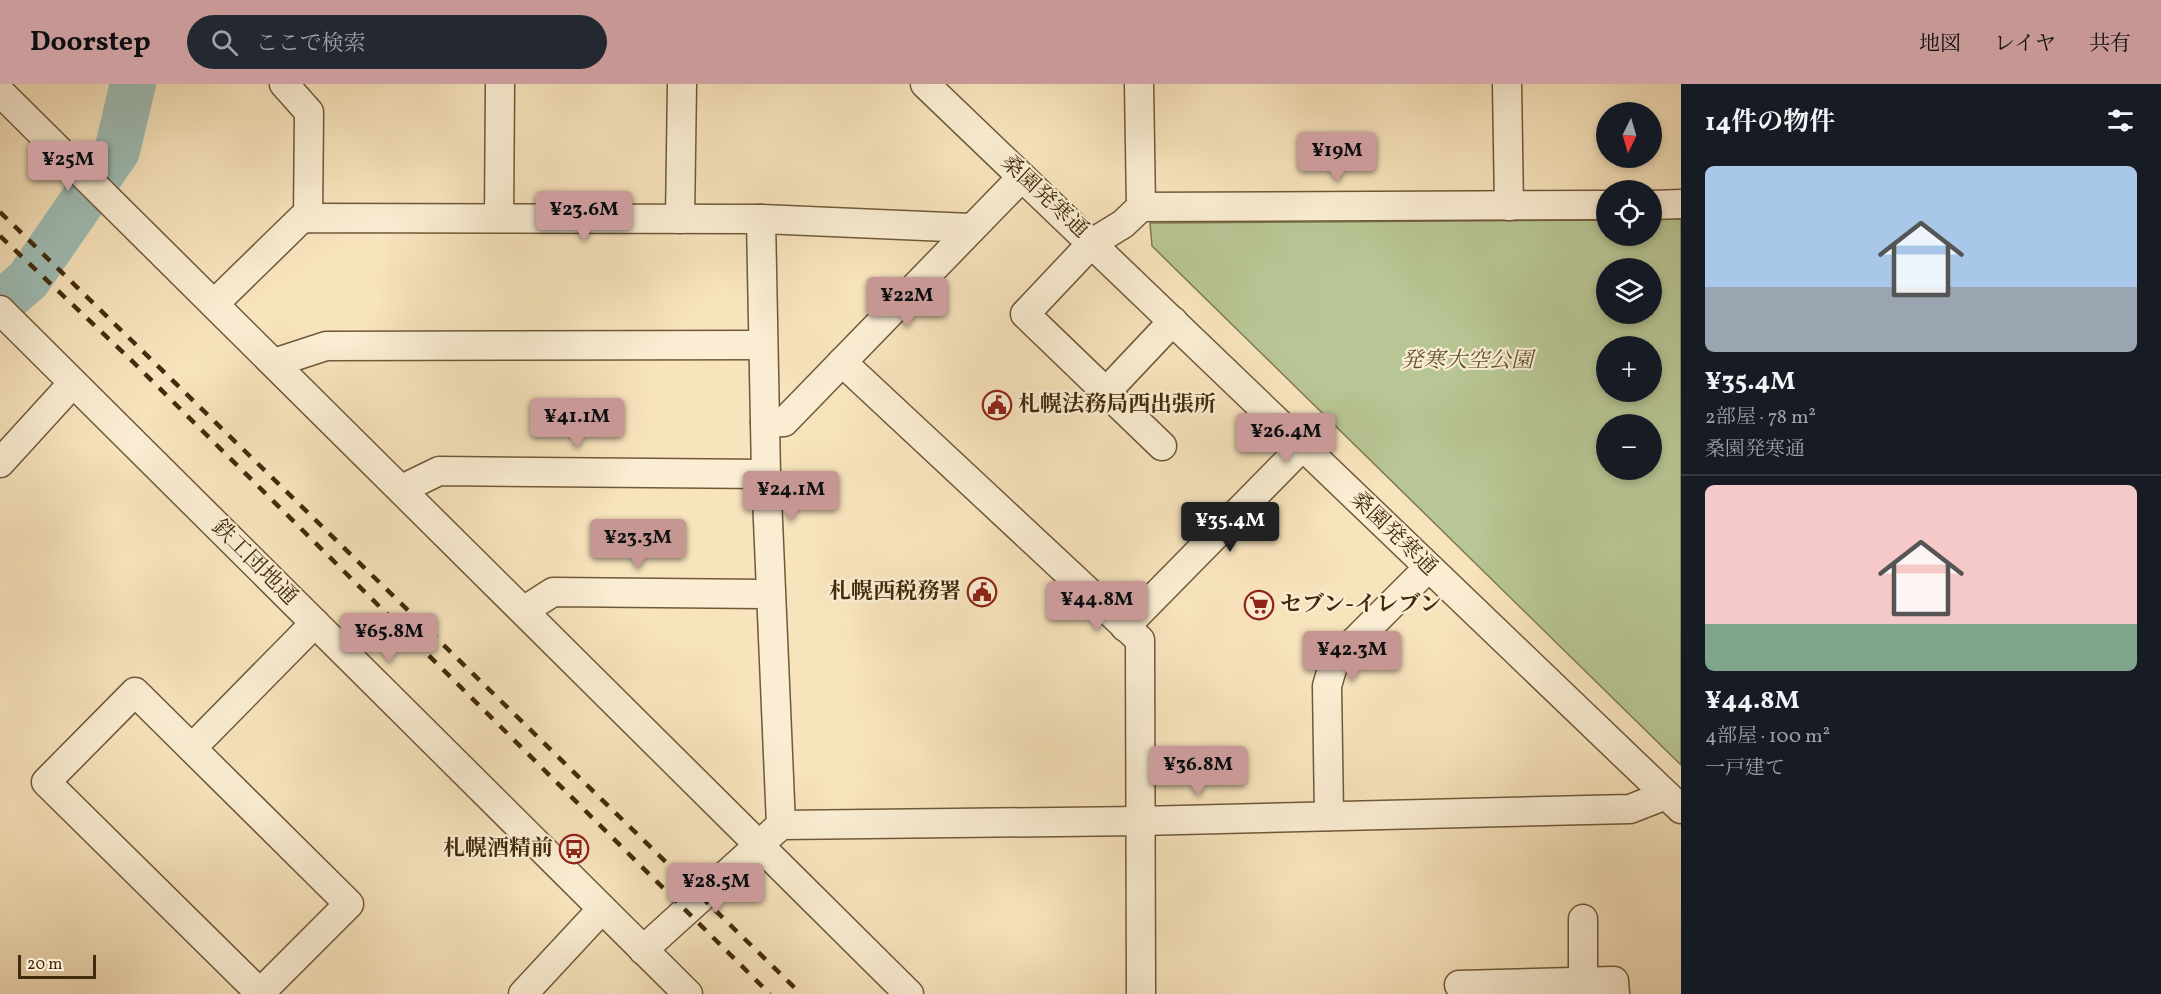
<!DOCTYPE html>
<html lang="ja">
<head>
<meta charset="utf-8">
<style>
  :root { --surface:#171b24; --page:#242831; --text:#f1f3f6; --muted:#9ea1a6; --line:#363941; --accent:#c59692 }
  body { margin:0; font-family:Vollkorn,"Noto Serif JP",serif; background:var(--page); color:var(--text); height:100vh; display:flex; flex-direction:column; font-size:22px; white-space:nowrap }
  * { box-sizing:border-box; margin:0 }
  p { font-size:20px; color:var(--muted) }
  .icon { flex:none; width:33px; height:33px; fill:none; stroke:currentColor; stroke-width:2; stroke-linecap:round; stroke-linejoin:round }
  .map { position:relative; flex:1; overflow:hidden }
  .drawer { display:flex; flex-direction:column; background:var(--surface); width:480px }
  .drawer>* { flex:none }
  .needle { width:39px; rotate:185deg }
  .tools { position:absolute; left:1596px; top:18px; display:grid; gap:12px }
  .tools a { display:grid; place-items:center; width:66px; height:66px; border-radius:50%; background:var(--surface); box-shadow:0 3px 9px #0003; font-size:30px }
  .scale { position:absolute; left:18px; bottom:15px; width:78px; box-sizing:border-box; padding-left:6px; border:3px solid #422b0c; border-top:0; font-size:16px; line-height:21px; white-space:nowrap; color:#422b0c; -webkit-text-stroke:4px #faedd3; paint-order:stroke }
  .price { position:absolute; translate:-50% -51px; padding:0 14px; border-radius:6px; background:var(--accent); color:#111; font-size:20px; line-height:39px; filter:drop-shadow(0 2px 3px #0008) }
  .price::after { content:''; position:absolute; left:50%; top:36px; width:18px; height:14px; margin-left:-9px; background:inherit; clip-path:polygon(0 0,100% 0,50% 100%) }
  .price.active { background:#222; color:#fff }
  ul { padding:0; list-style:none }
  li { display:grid; align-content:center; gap:12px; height:318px; padding:0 24px }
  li+li { border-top:2px solid var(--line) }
  li span { display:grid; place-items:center; height:186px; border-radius:9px; color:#555 }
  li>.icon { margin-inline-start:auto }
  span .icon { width:108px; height:108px; fill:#fffc; stroke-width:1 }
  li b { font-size:26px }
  h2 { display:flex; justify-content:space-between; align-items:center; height:72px; padding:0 24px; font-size:26px }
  header { display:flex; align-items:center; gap:36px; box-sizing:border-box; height:84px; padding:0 30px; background:var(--accent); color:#111 }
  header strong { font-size:28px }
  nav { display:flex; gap:33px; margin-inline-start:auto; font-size:21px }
  .search { width:420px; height:54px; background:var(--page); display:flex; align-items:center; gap:15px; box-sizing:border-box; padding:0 21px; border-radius:33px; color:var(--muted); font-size:22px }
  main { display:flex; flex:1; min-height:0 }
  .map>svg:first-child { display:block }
  .green { fill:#b8c594; stroke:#7d7850; stroke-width:1.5; fill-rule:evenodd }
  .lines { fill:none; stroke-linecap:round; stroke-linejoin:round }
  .river { stroke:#9ebdb5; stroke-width:46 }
  .minor-casing { stroke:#6f5938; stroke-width:31 }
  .minor { stroke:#faedd3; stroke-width:28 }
  .rail { stroke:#422b0c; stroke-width:4.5; stroke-dasharray:10 10; stroke-linecap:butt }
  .labels { text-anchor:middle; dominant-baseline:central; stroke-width:4.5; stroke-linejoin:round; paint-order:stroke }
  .street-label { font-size:22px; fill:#422b0c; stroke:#faedd3 }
  .park-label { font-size:22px; font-style:italic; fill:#60522e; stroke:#faedd3 }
  .poi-label { font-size:22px; font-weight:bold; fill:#422b0c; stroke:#faedd3; text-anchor:start }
</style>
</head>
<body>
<header>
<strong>Doorstep</strong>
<div class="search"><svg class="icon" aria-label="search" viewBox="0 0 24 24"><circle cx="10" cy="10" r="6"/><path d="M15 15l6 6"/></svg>ここで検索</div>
<nav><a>地図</a><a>レイヤ</a><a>共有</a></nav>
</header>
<main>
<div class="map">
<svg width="1681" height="910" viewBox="0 0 1681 910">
  <rect width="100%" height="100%" fill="#f7e3bc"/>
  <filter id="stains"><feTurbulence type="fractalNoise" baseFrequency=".00333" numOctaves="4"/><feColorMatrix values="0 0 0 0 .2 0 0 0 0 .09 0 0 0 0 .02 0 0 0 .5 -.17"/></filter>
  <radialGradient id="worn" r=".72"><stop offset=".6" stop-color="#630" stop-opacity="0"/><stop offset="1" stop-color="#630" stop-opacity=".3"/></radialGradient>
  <path class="green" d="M1652 135H1681V681L1152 162 1150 139 1606 136V152H1652ZM1606 184H1652V230H1606ZM1606 262H1652V308H1606ZM1606 340H1652V386H1606Z"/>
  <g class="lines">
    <polyline class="river" points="0,220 28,196 117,67 133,0"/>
    <g class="minor-casing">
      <g id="minor">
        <polyline points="284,0 309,28 308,134"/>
        <polyline points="925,0 1681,725"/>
        <polyline points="1139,0 1141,123"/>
        <polyline points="1507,0 1509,122"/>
        <polyline points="0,8 909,910"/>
        <polyline points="1652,121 1681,120"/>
        <polyline points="499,134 500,0"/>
        <polyline points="680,135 682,0"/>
        <polyline points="761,135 766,390 781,741"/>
        <polyline points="214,220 302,134 761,135 971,144"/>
        <polyline points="0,226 688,910"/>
        <polyline points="842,278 1140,556 1141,910"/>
        <polyline points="274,279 326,262 762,261"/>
        <polyline points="1106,308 1173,237"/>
        <polyline points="765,339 784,338 1022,93"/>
        <polyline points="1162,362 1025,230 1092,159 1123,140 1141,123 1606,121"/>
        <polyline points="0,379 73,299"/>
        <polyline points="402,405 439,387 766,390"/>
        <polyline points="525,526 553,508 770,510"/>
        <polyline points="1125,543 1302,363"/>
        <polygon points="135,608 349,820 260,909 46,698"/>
        <polyline points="192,664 315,539"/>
        <polyline points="1329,732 1327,602 1334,578 1428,484"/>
        <polyline points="1583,835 1583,898"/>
        <polyline points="643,866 781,741 1140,737 1630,725 1666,711"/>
        <polyline points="1459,901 1614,897 1615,910"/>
        <polyline points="523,910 602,825"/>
      </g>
    </g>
    <use href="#minor" class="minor"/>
    <g class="rail">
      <polyline points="0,128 801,910"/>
      <polyline points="0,152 128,273 770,910"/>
    </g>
  </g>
  <defs>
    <g id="civic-ring" transform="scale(1.5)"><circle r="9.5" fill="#faedd3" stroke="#8f2418" stroke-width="1.5"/><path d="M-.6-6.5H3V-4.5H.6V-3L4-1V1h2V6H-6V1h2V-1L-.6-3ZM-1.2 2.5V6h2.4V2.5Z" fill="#8f2418"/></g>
    <g id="supermarket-ring" transform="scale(1.5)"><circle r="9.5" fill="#faedd3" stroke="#8f2418" stroke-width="1.5"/><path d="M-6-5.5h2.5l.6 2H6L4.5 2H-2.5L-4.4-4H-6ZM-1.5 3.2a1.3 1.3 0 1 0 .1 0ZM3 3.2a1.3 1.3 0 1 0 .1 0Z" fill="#8f2418"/></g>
    <g id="bus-ring" transform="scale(1.5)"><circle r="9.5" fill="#faedd3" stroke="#8f2418" stroke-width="1.5"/><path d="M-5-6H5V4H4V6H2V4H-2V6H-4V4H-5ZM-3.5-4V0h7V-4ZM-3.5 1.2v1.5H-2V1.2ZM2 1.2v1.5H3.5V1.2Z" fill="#8f2418"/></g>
  </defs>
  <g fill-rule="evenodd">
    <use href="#civic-ring" x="997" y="321"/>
    <use href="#civic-ring" x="982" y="508"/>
    <use href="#supermarket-ring" x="1259" y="521"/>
    <use href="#bus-ring" x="574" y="765"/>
  </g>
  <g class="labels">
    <g class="street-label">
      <text transform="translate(1044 113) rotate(43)">桑園発寒通</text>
      <text transform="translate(1393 450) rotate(44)">桑園発寒通</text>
      <text transform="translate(254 479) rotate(45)">鉄工団地通</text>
    </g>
    <g class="park-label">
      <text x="1467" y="277">発寒大空公園</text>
    </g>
    <g class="poi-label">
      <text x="1018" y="321">札幌法務局西出張所</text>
      <text x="961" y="508" text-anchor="end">札幌西税務署</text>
      <text x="1280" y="521">セブン-イレブン</text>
      <text x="553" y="765" text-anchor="end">札幌酒精前</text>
    </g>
  </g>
  <rect width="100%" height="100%" filter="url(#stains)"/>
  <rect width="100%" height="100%" fill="url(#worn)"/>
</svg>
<div class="tools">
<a><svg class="needle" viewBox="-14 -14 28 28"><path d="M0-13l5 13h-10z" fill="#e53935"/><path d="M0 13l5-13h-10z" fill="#9ea1a6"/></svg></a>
<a><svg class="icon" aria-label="locate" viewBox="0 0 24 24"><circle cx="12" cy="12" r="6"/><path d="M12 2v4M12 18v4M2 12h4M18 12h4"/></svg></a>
<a><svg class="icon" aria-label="layers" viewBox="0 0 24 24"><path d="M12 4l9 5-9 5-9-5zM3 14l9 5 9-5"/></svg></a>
<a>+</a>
<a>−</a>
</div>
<div class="scale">20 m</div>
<b class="price" style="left:1337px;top:99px">¥19M</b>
<b class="price" style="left:68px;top:108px">¥25M</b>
<b class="price" style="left:584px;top:158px">¥23.6M</b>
<b class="price" style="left:907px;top:244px">¥22M</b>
<b class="price" style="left:577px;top:365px">¥41.1M</b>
<b class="price" style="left:1286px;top:380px">¥26.4M</b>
<b class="price" style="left:791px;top:438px">¥24.1M</b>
<b class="price active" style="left:1230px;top:469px">¥35.4M</b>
<b class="price" style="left:638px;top:486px">¥23.3M</b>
<b class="price" style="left:1097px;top:548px">¥44.8M</b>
<b class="price" style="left:389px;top:580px">¥65.8M</b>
<b class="price" style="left:1352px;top:598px">¥42.3M</b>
<b class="price" style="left:1198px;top:713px">¥36.8M</b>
<b class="price" style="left:716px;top:830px">¥28.5M</b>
</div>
<section class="drawer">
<h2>14件の物件<svg class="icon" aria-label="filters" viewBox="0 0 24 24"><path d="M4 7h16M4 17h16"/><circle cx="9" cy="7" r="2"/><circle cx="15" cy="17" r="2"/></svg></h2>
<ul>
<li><span style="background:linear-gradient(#a9c7e8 65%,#9aa5b1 0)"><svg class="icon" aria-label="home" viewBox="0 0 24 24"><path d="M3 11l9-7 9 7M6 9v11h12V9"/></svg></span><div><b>¥35.4M</b><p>2部屋 · 78 m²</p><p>桑園発寒通</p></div></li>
<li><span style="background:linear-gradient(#f6c9c9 75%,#7fa58c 0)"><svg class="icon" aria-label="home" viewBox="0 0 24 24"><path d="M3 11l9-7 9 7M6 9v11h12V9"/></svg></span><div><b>¥44.8M</b><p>4部屋 · 100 m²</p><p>一戸建て</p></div></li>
</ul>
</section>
</main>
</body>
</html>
